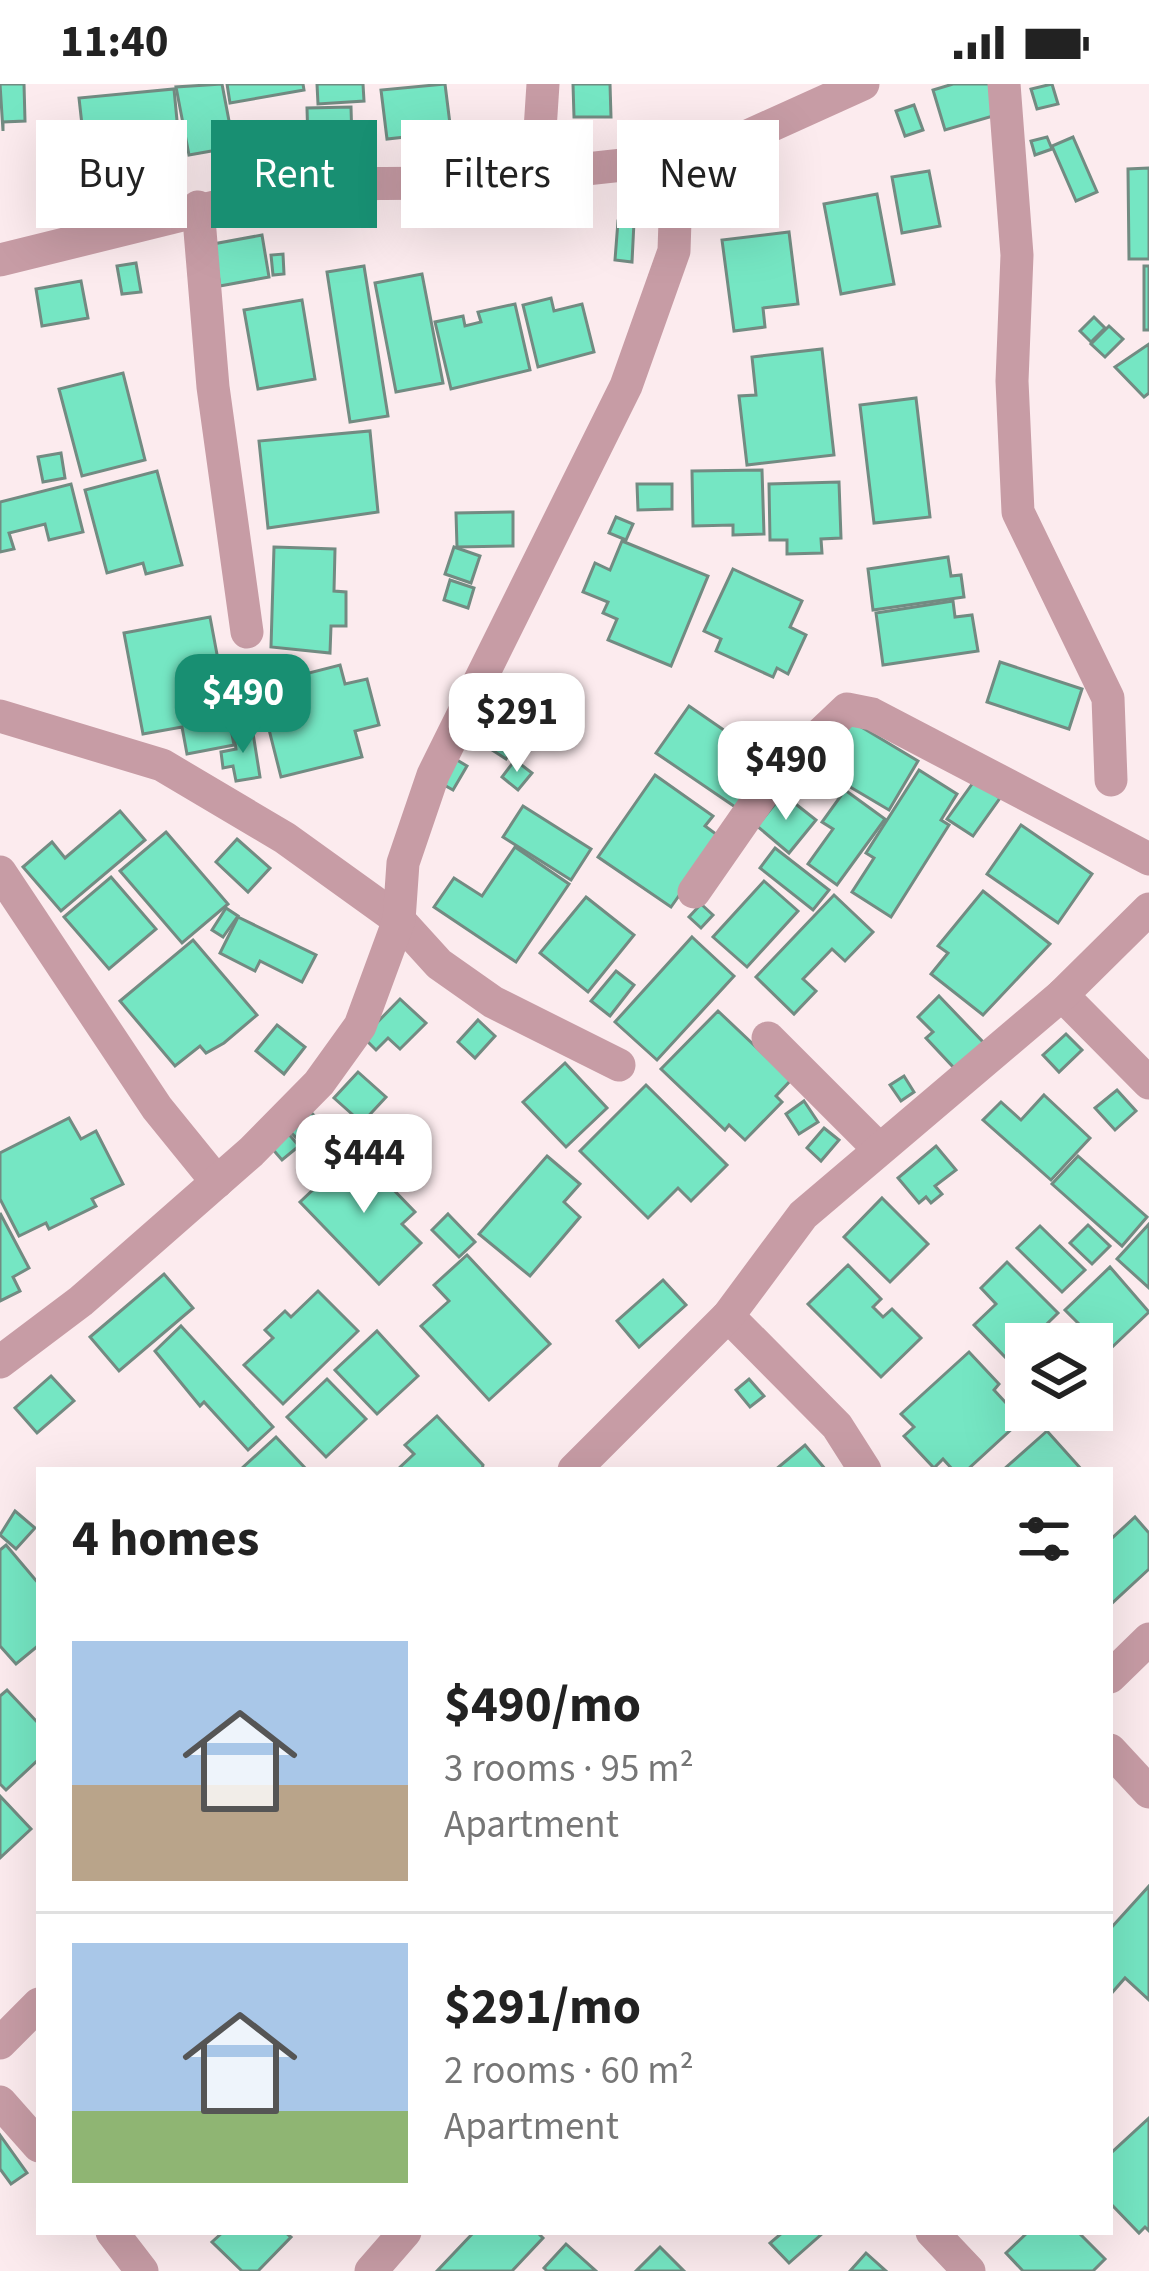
<!DOCTYPE html>
<html lang="en">
<head>
<meta charset="utf-8">
<style>
  :root { --surface:#fff; --page:#f6f6f6; --text:#222; --muted:#767676; --line:#e0e0e0; --accent:#188f72 }
  body { margin:0; font-family:"Source Sans 3",sans-serif; background:var(--page); color:var(--text); height:100vh; display:flex; flex-direction:column; font-size:45px; white-space:nowrap }
  * { box-sizing:border-box; margin:0 }
  p { font-size:39px; color:var(--muted) }
  .icon { flex:none; width:66px; height:66px; fill:none; stroke:currentColor; stroke-width:2; stroke-linecap:round; stroke-linejoin:round }
  .map { position:relative; flex:1; overflow:hidden }
  .drawer { position:absolute; left:36px; top:1383px; width:1077px; height:768px; display:flex; flex-direction:column; background:var(--surface); border-radius:0px; box-shadow:0 12px 48px #0002 }
  .drawer>* { flex:none }
  .banner { position:absolute; left:36px; top:36px; width:1077px; height:108px; display:flex; gap:24px }
  .controls { position:absolute; left:1005px; top:1239px; display:grid; gap:24px }
  .controls a { display:grid; place-items:center; width:108px; height:108px; border-radius:0px; background:var(--surface); box-shadow:0 12px 48px #0002; font-size:60px }
  .price { position:absolute; translate:-50% -102px; padding:0 27px; border-radius:24px; background:#fff; color:#222; font-size:39px; line-height:78px; filter:drop-shadow(0 3px 6px #0008) }
  .price::after { content:''; position:absolute; left:50%; top:72px; width:36px; height:27px; margin-left:-18px; background:inherit; clip-path:polygon(0 0,100% 0,50% 100%) }
  .price.selected { background:var(--accent); color:#fff }
  ul { padding:0; list-style:none }
  li { display:flex; align-items:center; gap:36px; height:300px; padding:0 36px }
  li+li { border-top:3px solid var(--line) }
  li span { display:grid; place-items:center; flex:none; width:336px; height:240px; border-radius:0px; color:#555 }
  li>.icon { margin-inline-start:auto }
  span .icon { width:144px; height:144px; fill:#fffc; stroke-width:1 }
  li b { font-size:51px }
  h2 { display:flex; justify-content:space-between; align-items:center; height:144px; padding:0 36px; font-size:51px }
  .pill { padding:0 42px; border-radius:0px; background:var(--surface); box-shadow:0 12px 48px #0002; font-size:42px; line-height:108px }
  .pill.selected { background:var(--accent); color:#fff }
  .status { display:flex; justify-content:space-between; align-items:center; height:84px; padding:0 60px; background:var(--surface); direction:ltr }
  .status svg { height:33px; fill:currentColor }
  .map>svg:first-child { display:block }
  .building { fill:#75e6c3; stroke:#728b82; stroke-width:3 }
  .lines { fill:none; stroke-linecap:round; stroke-linejoin:round }
  .minor { stroke:#c79ca5; stroke-width:33 }
</style>
</head>
<body>
<div class="status"><b>11:40</b><svg viewBox="0 0 49 12"><path d="M0 12V9h3v3zM5 12V6h3v6zM10 12V3h3v9zM15 12V0h3v12zM26 1h20v11H26zM47 4h2v5h-2z"/></svg></div>
<div class="map">
<svg width="1149" height="2187" viewBox="0 0 1149 2187">
  <rect width="100%" height="100%" fill="#fcebee"/>
  <g class="building">
    <polygon points="0,0 24,0 25,37 3,38 3,47"/>
    <polygon points="222,0 234,63 189,71 176,3"/>
    <polygon points="227,0 303,0 304,6 230,19"/>
    <polygon points="317,0 363,0 364,17 318,20"/>
    <polygon points="445,0 451,48 387,55 381,6"/>
    <polygon points="573,0 610,0 611,33 574,33"/>
    <polygon points="953,0 991,0 1000,30 945,46 933,6"/>
    <polygon points="1052,0 1058,20 1037,25 1031,5"/>
    <polygon points="174,5 180,68 86,77 79,14"/>
    <polygon points="914,21 923,46 905,52 896,27"/>
    <polygon points="351,23 352,58 308,59 307,24"/>
    <polygon points="1047,53 1052,65 1035,71 1031,57"/>
    <polygon points="1073,53 1097,108 1076,117 1052,62"/>
    <polygon points="1149,84 1149,175 1129,175 1128,85"/>
    <polygon points="929,87 940,142 902,149 892,93"/>
    <polygon points="877,110 894,200 841,210 824,120"/>
    <polygon points="618,137 634,138 632,178 615,176"/>
    <polygon points="789,148 798,220 763,224 765,243 734,247 722,156"/>
    <polygon points="262,151 269,193 220,202 213,160"/>
    <polygon points="283,170 284,190 273,191 271,171"/>
    <polygon points="136,179 141,208 122,210 117,182"/>
    <polygon points="364,182 388,332 350,338 327,188"/>
    <rect x="1144" y="182" width="5" height="64"/>
    <polygon points="422,190 443,299 396,308 375,199"/>
    <polygon points="81,197 88,234 42,242 36,205"/>
    <polygon points="551,214 554,227 582,220 594,268 538,283 523,221"/>
    <polygon points="302,216 315,295 258,305 244,226"/>
    <polygon points="515,220 530,286 451,305 435,238 463,232 465,242 481,238 478,228"/>
    <polygon points="1094,233 1105,244 1091,258 1080,247"/>
    <polygon points="1109,242 1123,255 1105,273 1091,260"/>
    <polygon points="1149,260 1149,309 1144,313 1115,283"/>
    <polygon points="822,265 834,371 747,381 739,312 756,311 752,273"/>
    <polygon points="123,289 145,376 82,392 59,305"/>
    <polygon points="916,314 930,433 874,439 860,321"/>
    <polygon points="370,347 378,428 268,444 259,357"/>
    <polygon points="61,369 65,394 43,398 38,373"/>
    <polygon points="762,386 764,450 733,451 733,441 693,442 692,387"/>
    <polygon points="157,387 182,481 146,490 143,479 107,489 85,406"/>
    <polygon points="839,398 841,454 821,455 822,469 787,470 787,456 770,456 769,400"/>
    <polygon points="71,400 83,448 49,456 45,440 9,449 14,465 0,468 0,418"/>
    <polygon points="637,400 672,400 672,425 638,426"/>
    <polygon points="513,428 513,462 457,463 456,429"/>
    <polygon points="616,433 633,440 626,456 609,449"/>
    <polygon points="622,457 708,492 671,582 608,556 617,535 603,529 608,518 583,508 595,479 610,486"/>
    <polygon points="274,463 335,465 334,507 346,508 346,542 331,542 330,569 271,563"/>
    <polygon points="454,463 480,472 471,499 445,490"/>
    <polygon points="948,473 951,492 961,491 964,513 873,526 868,485"/>
    <polygon points="733,485 802,517 790,543 806,551 788,590 777,584 773,593 716,567 721,555 704,547"/>
    <polygon points="450,496 474,504 468,524 444,516"/>
    <polygon points="953,517 955,533 972,531 978,567 883,581 876,529"/>
    <polygon points="210,533 234,661 187,670 182,643 143,650 124,549"/>
    <polygon points="1000,578 1082,605 1069,645 987,618"/>
    <polygon points="340,581 345,600 367,595 379,641 355,647 362,673 281,693 258,602"/>
    <polygon points="523,605 542,617 506,675 486,662"/>
    <polygon points="689,622 773,680 741,727 656,669"/>
    <polygon points="843,632 918,677 889,726 813,681"/>
    <polygon points="252,643 260,693 236,697 233,682 223,684 221,668 236,665 233,646"/>
    <polygon points="452,673 467,682 453,706 437,697"/>
    <polygon points="515,676 532,689 518,706 502,693"/>
    <polygon points="919,686 957,710 941,736 949,741 891,833 852,808 874,774 866,769"/>
    <polygon points="655,691 713,732 705,742 720,753 671,823 598,773"/>
    <polygon points="975,696 1000,714 973,752 947,735"/>
    <polygon points="845,706 885,735 837,801 808,780 833,745 822,738"/>
    <polygon points="783,710 816,736 789,769 757,742"/>
    <polygon points="523,722 591,765 571,796 503,753"/>
    <polygon points="120,727 145,756 61,827 23,783 52,758 65,774"/>
    <polygon points="1021,741 1092,790 1058,839 987,790"/>
    <polygon points="166,748 228,820 182,859 120,787"/>
    <polygon points="237,755 270,784 248,808 216,778"/>
    <polygon points="515,763 569,800 516,878 434,823 454,794 482,812"/>
    <polygon points="775,764 829,806 813,826 760,784"/>
    <polygon points="111,793 156,845 109,885 64,833"/>
    <polygon points="764,797 798,827 747,883 713,853"/>
    <polygon points="983,807 1050,860 983,931 931,890 948,869 938,862"/>
    <polygon points="834,811 873,848 845,877 832,865 803,895 816,907 794,930 756,893"/>
    <polygon points="586,813 634,851 588,908 540,869"/>
    <polygon points="701,820 713,831 701,844 689,833"/>
    <polygon points="226,824 238,832 223,853 212,846"/>
    <polygon points="238,833 316,871 302,898 260,877 255,887 220,869"/>
    <polygon points="692,853 734,892 657,976 615,938"/>
    <polygon points="193,856 257,931 224,959 206,969 200,962 175,982 120,917"/>
    <polygon points="616,887 634,901 610,932 591,917"/>
    <polygon points="939,912 984,959 956,986 926,954 933,948 918,933"/>
    <polygon points="400,915 426,939 400,965 388,954 376,966 363,953"/>
    <polygon points="718,927 791,996 776,1012 782,1018 745,1056 729,1041 725,1046 661,985"/>
    <polygon points="478,936 495,952 475,974 458,958"/>
    <polygon points="277,941 305,963 284,990 256,967"/>
    <polygon points="1066,950 1082,966 1059,988 1043,971"/>
    <polygon points="565,979 607,1024 566,1063 523,1018"/>
    <polygon points="358,988 386,1013 362,1039 334,1014"/>
    <polygon points="904,992 914,1008 901,1017 890,1001"/>
    <polygon points="646,1001 727,1081 691,1117 678,1104 648,1134 580,1067"/>
    <polygon points="1117,1006 1136,1027 1115,1046 1095,1024"/>
    <polygon points="1044,1011 1090,1054 1051,1096 983,1036 1001,1018 1021,1036"/>
    <polygon points="804,1017 818,1038 799,1050 786,1030"/>
    <polygon points="308,1025 323,1041 301,1059 286,1043"/>
    <polygon points="69,1034 81,1055 96,1047 123,1100 92,1115 96,1122 49,1145 46,1139 19,1152 0,1115 0,1069"/>
    <polygon points="824,1044 839,1056 821,1077 807,1064"/>
    <polygon points="286,1047 299,1062 282,1076 269,1061"/>
    <polygon points="936,1062 956,1086 935,1102 942,1110 931,1119 926,1113 919,1119 898,1094"/>
    <polygon points="355,1066 415,1128 402,1140 421,1159 379,1200 300,1118"/>
    <polygon points="547,1072 580,1100 564,1118 580,1133 530,1192 479,1150"/>
    <polygon points="1078,1072 1147,1133 1122,1162 1052,1100"/>
    <polygon points="882,1114 928,1160 890,1198 844,1153"/>
    <polygon points="0,1129 29,1184 13,1193 20,1207 0,1217"/>
    <polygon points="448,1130 475,1158 459,1173 432,1146"/>
    <polygon points="1149,1140 1149,1204 1117,1175"/>
    <polygon points="1088,1141 1110,1162 1092,1180 1070,1159"/>
    <polygon points="1040,1142 1085,1186 1062,1208 1017,1164"/>
    <polygon points="467,1171 550,1260 489,1316 421,1242 449,1217 434,1201"/>
    <polygon points="1007,1178 1058,1229 1009,1277 974,1241 996,1220 981,1204"/>
    <polygon points="848,1181 881,1215 873,1223 883,1233 892,1225 921,1254 881,1293 808,1220"/>
    <polygon points="1110,1183 1149,1228 1107,1268 1065,1226"/>
    <polygon points="164,1190 193,1224 119,1287 90,1253"/>
    <polygon points="663,1196 686,1221 639,1263 617,1237"/>
    <polygon points="318,1207 358,1247 283,1320 244,1281 273,1254 265,1246 285,1227 291,1233"/>
    <polygon points="181,1242 273,1343 248,1366 204,1318 200,1322 155,1267"/>
    <polygon points="377,1247 418,1292 377,1330 335,1286"/>
    <polygon points="969,1268 999,1300 994,1306 1006,1319 1012,1314 1027,1331 967,1386 953,1386 943,1375 934,1384 904,1352 914,1343 901,1330"/>
    <polygon points="1092,1274 1109,1289 1092,1308"/>
    <polygon points="51,1292 74,1317 37,1349 15,1324"/>
    <polygon points="327,1295 366,1335 326,1373 287,1333"/>
    <polygon points="749,1295 764,1312 750,1323 736,1306"/>
    <polygon points="437,1332 483,1381 482,1386 397,1386 414,1370 405,1361"/>
    <polygon points="1047,1347 1082,1386 1003,1386"/>
    <polygon points="276,1353 307,1386 240,1386"/>
    <polygon points="805,1361 826,1386 775,1386"/>
    <polygon points="15,1427 35,1444 16,1465 0,1451"/>
    <polygon points="1135,1433 1149,1449 1149,1485 1110,1521 1110,1456"/>
    <polygon points="6,1461 39,1500 39,1561 16,1580 0,1562 0,1466"/>
    <polygon points="7,1606 39,1640 39,1675 6,1706 0,1700 0,1612"/>
    <polygon points="0,1712 31,1745 0,1774"/>
    <polygon points="1149,1802 1149,1916 1125,1894 1110,1911 1110,1845"/>
    <polygon points="1149,2034 1149,2147 1145,2143 1139,2149 1110,2119 1110,2070"/>
    <polygon points="0,2051 27,2089 11,2100 0,2085"/>
    <polygon points="223,2148 285,2148 291,2153 258,2187 242,2187 212,2158"/>
    <polygon points="474,2148 537,2148 543,2154 512,2187 437,2187"/>
    <polygon points="783,2148 824,2148 789,2179 770,2159"/>
    <polygon points="1028,2148 1078,2148 1105,2175 1093,2187 1023,2187 1006,2169"/>
    <polygon points="566,2160 596,2187 547,2187 544,2184"/>
    <polygon points="660,2163 684,2187 636,2187"/>
    <polygon points="866,2169 886,2187 850,2187"/>
  </g>
  <g class="lines">
    <g class="minor">
      <polyline points="1004,0 1017,171 1012,297 1018,428 1108,614 1111,696"/>
      <polyline points="537,92 543,0"/>
      <polyline points="198,123 213,303 247,548"/>
      <polyline points="0,176 308,100 459,99 677,75 741,55 863,0"/>
      <polyline points="0,632 162,681 285,754 399,836 439,880 493,918 619,981"/>
      <polyline points="0,788 157,1024 217,1098"/>
      <polyline points="694,808 772,696 847,625 872,630 1149,775"/>
      <polyline points="1062,911 1149,999"/>
      <polyline points="768,954 877,1063"/>
      <polyline points="728,1232 837,1342 865,1386"/>
      <polyline points="0,1278 81,1217 251,1068 319,999 360,942 399,836 403,779 433,691 626,302 674,167 677,75"/>
      <polyline points="574,1386 728,1232 803,1131 1062,911 1149,825"/>
      <polyline points="1110,1593 1149,1555"/>
      <polyline points="1110,1666 1149,1708"/>
      <polyline points="0,1959 39,1920"/>
      <polyline points="0,2018 39,2062"/>
      <polyline points="112,2148 142,2187"/>
      <polyline points="932,2148 969,2187"/>
      <polyline points="371,2187 405,2148"/>
    </g>
  </g>
</svg>
<div class="controls">
<a><svg class="icon" aria-label="layers" viewBox="0 0 24 24"><path d="M12 4l9 5-9 5-9-5zM3 14l9 5 9-5"/></svg></a>
</div>
<b class="price selected" style="left:243px;top:672px">$490</b>
<b class="price" style="left:517px;top:691px">$291</b>
<b class="price" style="left:786px;top:739px">$490</b>
<b class="price" style="left:364px;top:1132px">$444</b>
<div class="banner">
<a class="pill">Buy</a>
<a class="pill selected">Rent</a>
<a class="pill">Filters</a>
<a class="pill">New</a>
</div>
<section class="drawer">
<h2>4 homes<svg class="icon" aria-label="filters" viewBox="0 0 24 24"><path d="M4 7h16M4 17h16"/><circle cx="9" cy="7" r="2"/><circle cx="15" cy="17" r="2"/></svg></h2>
<ul>
<li><span style="background:linear-gradient(#a9c7e8 60%,#b9a48a 0)"><svg class="icon" aria-label="home" viewBox="0 0 24 24"><path d="M3 11l9-7 9 7M6 9v11h12V9"/></svg></span><div><b>$490/mo</b><p>3 rooms · 95 m²</p><p>Apartment</p></div></li>
<li><span style="background:linear-gradient(#a9c7e8 70%,#8fb573 0)"><svg class="icon" aria-label="home" viewBox="0 0 24 24"><path d="M3 11l9-7 9 7M6 9v11h12V9"/></svg></span><div><b>$291/mo</b><p>2 rooms · 60 m²</p><p>Apartment</p></div></li>
</ul>
</section>
</div>
</body>
</html>
